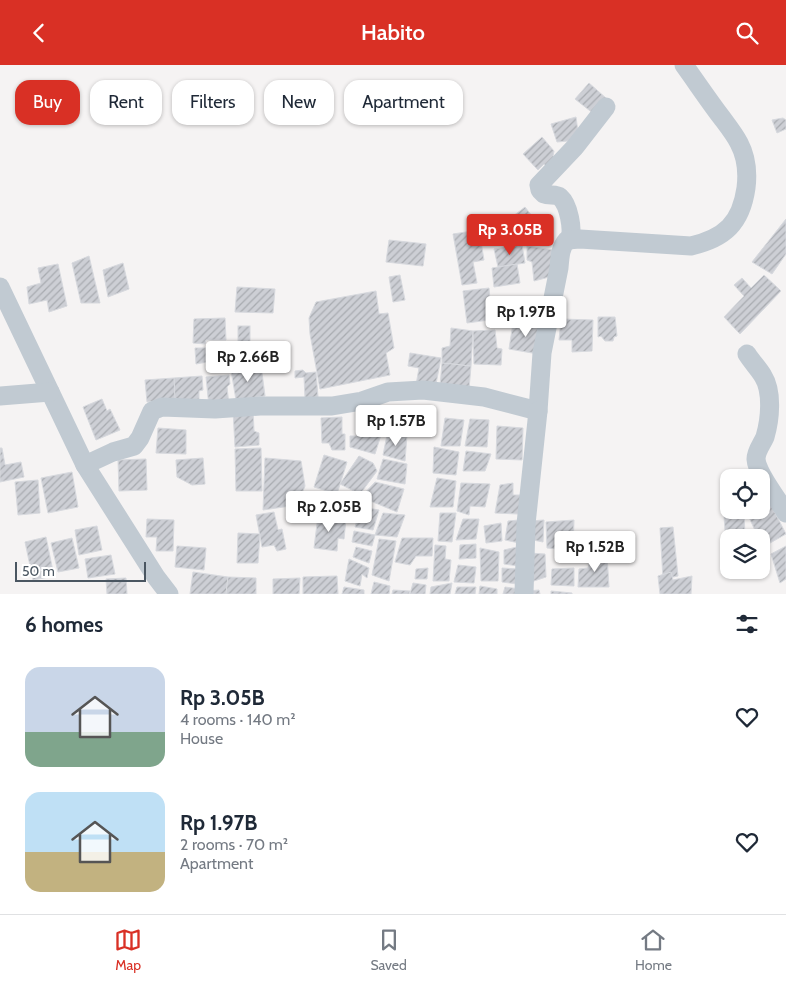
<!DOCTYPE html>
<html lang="en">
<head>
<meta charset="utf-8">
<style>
  :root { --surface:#fff; --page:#f6f6f7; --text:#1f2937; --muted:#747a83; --line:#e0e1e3; --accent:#d93025 }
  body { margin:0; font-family:Cabin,sans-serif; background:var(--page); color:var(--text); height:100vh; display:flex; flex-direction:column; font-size:19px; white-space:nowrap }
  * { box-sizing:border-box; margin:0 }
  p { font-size:16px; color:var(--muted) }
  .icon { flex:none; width:28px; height:28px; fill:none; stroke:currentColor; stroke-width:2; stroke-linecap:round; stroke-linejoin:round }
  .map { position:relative; height:529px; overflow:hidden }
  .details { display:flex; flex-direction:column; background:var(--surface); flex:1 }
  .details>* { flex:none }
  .banner { position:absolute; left:15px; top:15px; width:500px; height:45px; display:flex; gap:10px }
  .fabs { position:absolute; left:720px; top:404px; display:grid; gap:10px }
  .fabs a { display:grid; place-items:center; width:50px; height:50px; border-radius:10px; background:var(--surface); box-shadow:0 1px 4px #0004; font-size:25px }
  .scale { position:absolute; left:15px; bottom:12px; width:131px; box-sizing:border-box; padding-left:5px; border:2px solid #4a5661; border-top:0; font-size:14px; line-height:18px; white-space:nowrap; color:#4a5661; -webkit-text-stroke:4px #fff; paint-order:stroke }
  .price { position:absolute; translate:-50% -42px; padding:0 11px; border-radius:5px; background:#fff; color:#222; font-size:16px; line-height:32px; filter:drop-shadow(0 1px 2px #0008) }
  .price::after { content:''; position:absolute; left:50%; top:30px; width:15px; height:11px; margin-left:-8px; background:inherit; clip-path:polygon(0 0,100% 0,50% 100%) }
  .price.on { background:var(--accent); color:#fff }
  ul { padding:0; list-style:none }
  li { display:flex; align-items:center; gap:15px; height:125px; padding:0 25px }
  li span { display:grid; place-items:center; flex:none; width:140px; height:100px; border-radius:15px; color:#555 }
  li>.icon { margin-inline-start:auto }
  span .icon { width:60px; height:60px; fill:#fffc; stroke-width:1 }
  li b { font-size:21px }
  h2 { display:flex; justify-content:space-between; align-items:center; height:60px; padding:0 25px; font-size:21px }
  .tag { padding:0 18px; border-radius:15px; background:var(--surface); box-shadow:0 1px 4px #0004; font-size:18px; line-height:45px }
  .tag.on { background:var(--accent); color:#fff }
  header { display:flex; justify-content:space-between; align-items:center; height:65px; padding:0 25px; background:var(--accent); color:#fff; font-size:22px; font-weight:600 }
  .menu { display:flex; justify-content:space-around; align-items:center; height:70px; border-top:1px solid var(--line); background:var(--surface); font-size:14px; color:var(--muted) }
  .menu a { display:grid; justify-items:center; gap:2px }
  .menu .on { color:var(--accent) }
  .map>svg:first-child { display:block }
  .building { fill:url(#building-hatch); stroke:#d7d9de }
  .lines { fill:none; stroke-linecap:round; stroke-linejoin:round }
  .street { stroke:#c1cad2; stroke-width:19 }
</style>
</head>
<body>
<header><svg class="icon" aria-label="back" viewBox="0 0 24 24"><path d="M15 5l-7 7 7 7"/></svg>Habito<svg class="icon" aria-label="search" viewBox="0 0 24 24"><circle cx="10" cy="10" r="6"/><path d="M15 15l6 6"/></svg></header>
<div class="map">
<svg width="786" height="529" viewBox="0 0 786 529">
  <defs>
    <pattern id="building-hatch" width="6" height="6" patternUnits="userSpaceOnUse" patternTransform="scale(1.25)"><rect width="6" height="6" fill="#cdcfd5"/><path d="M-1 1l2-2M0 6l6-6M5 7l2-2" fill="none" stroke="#a8abb0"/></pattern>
  </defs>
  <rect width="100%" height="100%" fill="#f5f3f3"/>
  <g class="building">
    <polygon points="589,18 607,34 594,49 575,34"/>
    <polygon points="576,52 579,75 557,77 551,59"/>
    <polygon points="783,53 786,55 786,64 777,68 772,55"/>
    <polygon points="542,72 554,86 553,91 556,94 547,102 544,99 538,105 523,89"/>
    <polygon points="525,142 542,164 522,180 504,158"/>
    <polygon points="786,154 786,189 772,209 752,197"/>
    <polygon points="479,165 484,195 473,197 477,218 462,220 453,169"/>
    <polygon points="389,175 426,179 423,201 386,197"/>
    <polygon points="522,180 525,198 498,202 494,184"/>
    <polygon points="527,181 553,185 553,211 534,216 532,197 527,195"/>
    <polygon points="89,191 100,238 81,238 72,198"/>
    <polygon points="123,198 129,224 108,232 103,205"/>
    <polygon points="58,199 67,241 49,247 47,235 29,239 27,222 41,218 38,203"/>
    <polygon points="517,199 520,218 494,222 492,203"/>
    <polygon points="400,210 405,235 393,237 389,212"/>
    <polygon points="764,210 781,226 740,269 724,252 744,231 734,220 742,213 751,223"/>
    <polygon points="237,222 275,224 273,248 235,247"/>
    <polygon points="489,223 490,234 486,235 489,255 467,258 463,226"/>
    <polygon points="376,226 379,249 388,248 394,283 386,288 390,310 320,324 310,269 309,253 316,237"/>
    <polygon points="598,252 615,252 617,271 614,272 613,276 605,276 601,271 598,272"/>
    <polygon points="225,253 226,275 206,275 205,279 193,278 194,254"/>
    <polygon points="561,254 593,255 592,286 572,287 572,275 559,275"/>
    <polygon points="513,258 543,261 538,289 509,284"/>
    <rect x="238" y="261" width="12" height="20"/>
    <polygon points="451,263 473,266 471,301 442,298 442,283 450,281"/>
    <polygon points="495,265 497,283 502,284 501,300 474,299 473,266"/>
    <polygon points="195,283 207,283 207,297 196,299"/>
    <polygon points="410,288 441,293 435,324 416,320 419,303 408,301"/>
    <polygon points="442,298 471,301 469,324 440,321"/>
    <polygon points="261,300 265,331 236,335 231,305"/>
    <polygon points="303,305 306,308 316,307 318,332 305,333 304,312 295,313 295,306"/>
    <polygon points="229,310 230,319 227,322 229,340 209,342 206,312"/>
    <polygon points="202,311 203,325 199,326 199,339 175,341 174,313"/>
    <polygon points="174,313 175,334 147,337 145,315"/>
    <polygon points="102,334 107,346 110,344 120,365 96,375 83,342"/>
    <polygon points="253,344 254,366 259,368 259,380 235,382 233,345"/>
    <polygon points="364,351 385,357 375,389 350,382 350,371 358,371"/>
    <polygon points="342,352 342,369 345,369 345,385 332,385 329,378 322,378 321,353"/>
    <polygon points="445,353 464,355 460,381 441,381"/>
    <polygon points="470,354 489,355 487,382 465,381"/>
    <polygon points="497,361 523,363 522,395 496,394"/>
    <polygon points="158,363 186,365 186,389 156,388"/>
    <polygon points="387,370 407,370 405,396 383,390"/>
    <polygon points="434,382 459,387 456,410 433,408"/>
    <polygon points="0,383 2,383 5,400 21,397 24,412 0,417"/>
    <polygon points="261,383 262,426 236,426 235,384"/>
    <polygon points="466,386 491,389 485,406 463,406"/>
    <polygon points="324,390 347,397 337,429 314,422"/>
    <polygon points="359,391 373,398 377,406 360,429 340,419"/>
    <polygon points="203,393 205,419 192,420 177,412 176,395"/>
    <polygon points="265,393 301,396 305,421 297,440 263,445"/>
    <polygon points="146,394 147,425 119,426 118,395"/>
    <polygon points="383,394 407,399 405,419 377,414"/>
    <polygon points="72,407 78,442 48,448 41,413"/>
    <polygon points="437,413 456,416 453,442 430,442"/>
    <polygon points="38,415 40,448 18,450 15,417"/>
    <polygon points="375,417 404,424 397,447 361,432"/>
    <polygon points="461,418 490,419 485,442 470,441 469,450 457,446"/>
    <polygon points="513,418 513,430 522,430 518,449 495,448 500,420"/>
    <polygon points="770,438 786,469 763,482 761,472 758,472 748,450 757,445 761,445 761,442"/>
    <polygon points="361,442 379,445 373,465 355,462"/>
    <polygon points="744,446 745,472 729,472 729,479 726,479 724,451"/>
    <polygon points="274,447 278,465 282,464 286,484 277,486 274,480 262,482 256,450"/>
    <polygon points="383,448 405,450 397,472 375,470"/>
    <polygon points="440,448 456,448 452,477 438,476"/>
    <polygon points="318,451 346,454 344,474 338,473 337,486 314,483"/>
    <polygon points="147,454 174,455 173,486 156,486 157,472 146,472"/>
    <polygon points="463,454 479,454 476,474 456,475"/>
    <polygon points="519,455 519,478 505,475 508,456"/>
    <polygon points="544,455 543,477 528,474 530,456"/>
    <polygon points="574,455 573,485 547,483 546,457"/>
    <polygon points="501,458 502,476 486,478 484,461"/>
    <polygon points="97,461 102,485 79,490 75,465"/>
    <polygon points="673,462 678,511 663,514 660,463"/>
    <polygon points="354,466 375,470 372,481 352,477"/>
    <polygon points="238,468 260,469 258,498 237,498"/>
    <polygon points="46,472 54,511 33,515 25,477"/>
    <polygon points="72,473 79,503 58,507 51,478"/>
    <polygon points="402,473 433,473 432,491 416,491 410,500 395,497"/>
    <polygon points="379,474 396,476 389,516 372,510"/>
    <polygon points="476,479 476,493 459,494 460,480"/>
    <polygon points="435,480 446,481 445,494 451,495 449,516 433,516"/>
    <polygon points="177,481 206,483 204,505 175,502"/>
    <polygon points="786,481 786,514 780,518 771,489"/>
    <polygon points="356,482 372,486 369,498 353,492"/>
    <polygon points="517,482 518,501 504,499 504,485"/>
    <polygon points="480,483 499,487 498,516 481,516"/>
    <polygon points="528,488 545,489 546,512 528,518"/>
    <polygon points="111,490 115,509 88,513 85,494"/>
    <polygon points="607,490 609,522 578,522 579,504 588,503 591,492"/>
    <polygon points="349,494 369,503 367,513 362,509 360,521 345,516"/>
    <polygon points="458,500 476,502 474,518 454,517"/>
    <polygon points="428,503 427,514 415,514 416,504"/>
    <polygon points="502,503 518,504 517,519 502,517"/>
    <polygon points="574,503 574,521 551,520 552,504"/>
    <polygon points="193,507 228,512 226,529 190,529"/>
    <polygon points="671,507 673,515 692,511 691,529 660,529 658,511"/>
    <polygon points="337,511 338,529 303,529 303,512"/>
    <polygon points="228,512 256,513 256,529 226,529"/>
    <polygon points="126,513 127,529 107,529 106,514"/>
    <polygon points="300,513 299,529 273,529 273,514"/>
    <polygon points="374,517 390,521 389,529 371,529"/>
    <polygon points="413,518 426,520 425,529 410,529"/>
    <polygon points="452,518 450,529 430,529 431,522"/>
    <polygon points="480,521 497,524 497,529 479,529"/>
    <polygon points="344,522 364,525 364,529 342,529"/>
    <polygon points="457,522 476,522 475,529 455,529"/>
    <polygon points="505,522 520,524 519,529 503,529"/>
    <polygon points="393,525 410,526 409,529 392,529"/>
    <polygon points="539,525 540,529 526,529 527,526"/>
    <polygon points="551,526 572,528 572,529 551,529"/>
  </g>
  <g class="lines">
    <g class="street">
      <path d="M570 175C573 164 569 140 560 132 556 129 549 131 544 129L540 125 539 120 575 82 606 42"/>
      <polyline points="0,222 85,400 156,512 169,529"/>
      <path d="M747 289C752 297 759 304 763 311 773 327 770 355 765 372 762 379 756 386 756 394 757 409 778 434 786 448"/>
      <polyline points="0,331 50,327"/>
      <path d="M85 400 113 387 134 381 140 373 152 346 162 342 215 344 260 341H332L362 336 388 327 423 325 484 332 538 346 542 288 559 203C560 192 560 183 567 175L580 174 691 181C725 173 741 158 746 123 748 107 747 93 739 78 735 70 728 61 722 53 709 36 697 18 684 0"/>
      <polyline points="524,529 526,459 538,346"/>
    </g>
  </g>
</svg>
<div class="fabs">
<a><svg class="icon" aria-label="locate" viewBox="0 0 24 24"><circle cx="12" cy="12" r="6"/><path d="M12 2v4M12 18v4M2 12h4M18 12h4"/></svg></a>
<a><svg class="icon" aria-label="layers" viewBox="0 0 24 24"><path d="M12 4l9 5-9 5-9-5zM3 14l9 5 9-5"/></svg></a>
</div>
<div class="scale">50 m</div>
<b class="price on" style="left:510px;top:191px">Rp 3.05B</b>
<b class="price" style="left:526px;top:273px">Rp 1.97B</b>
<b class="price" style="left:248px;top:318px">Rp 2.66B</b>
<b class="price" style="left:396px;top:382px">Rp 1.57B</b>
<b class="price" style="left:329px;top:468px">Rp 2.05B</b>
<b class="price" style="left:595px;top:508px">Rp 1.52B</b>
<div class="banner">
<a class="tag on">Buy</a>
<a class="tag">Rent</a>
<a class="tag">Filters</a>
<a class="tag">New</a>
<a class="tag">Apartment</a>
</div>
</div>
<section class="details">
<h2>6 homes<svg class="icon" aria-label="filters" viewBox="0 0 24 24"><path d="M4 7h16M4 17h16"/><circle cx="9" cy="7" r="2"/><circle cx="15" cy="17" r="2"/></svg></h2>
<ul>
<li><span style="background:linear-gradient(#c9d6e8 65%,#7fa58c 0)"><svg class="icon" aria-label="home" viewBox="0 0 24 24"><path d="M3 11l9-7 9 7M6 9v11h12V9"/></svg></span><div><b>Rp 3.05B</b><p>4 rooms · 140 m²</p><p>House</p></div><svg class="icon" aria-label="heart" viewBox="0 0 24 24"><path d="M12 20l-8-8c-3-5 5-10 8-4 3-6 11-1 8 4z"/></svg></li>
<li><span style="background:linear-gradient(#bfe0f5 60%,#c2b280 0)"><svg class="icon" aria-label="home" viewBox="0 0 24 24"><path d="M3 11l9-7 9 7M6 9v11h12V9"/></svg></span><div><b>Rp 1.97B</b><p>2 rooms · 70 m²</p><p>Apartment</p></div><svg class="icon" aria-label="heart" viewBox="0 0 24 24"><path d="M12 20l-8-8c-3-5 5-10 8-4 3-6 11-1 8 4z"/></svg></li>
</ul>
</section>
<nav class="menu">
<a class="on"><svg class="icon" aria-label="map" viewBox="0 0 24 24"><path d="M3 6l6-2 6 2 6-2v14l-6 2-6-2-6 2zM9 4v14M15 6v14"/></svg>Map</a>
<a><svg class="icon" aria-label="saved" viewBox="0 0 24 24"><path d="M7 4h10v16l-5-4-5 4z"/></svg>Saved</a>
<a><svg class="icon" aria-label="home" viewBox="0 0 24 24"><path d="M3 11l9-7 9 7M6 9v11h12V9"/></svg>Home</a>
</nav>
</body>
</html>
